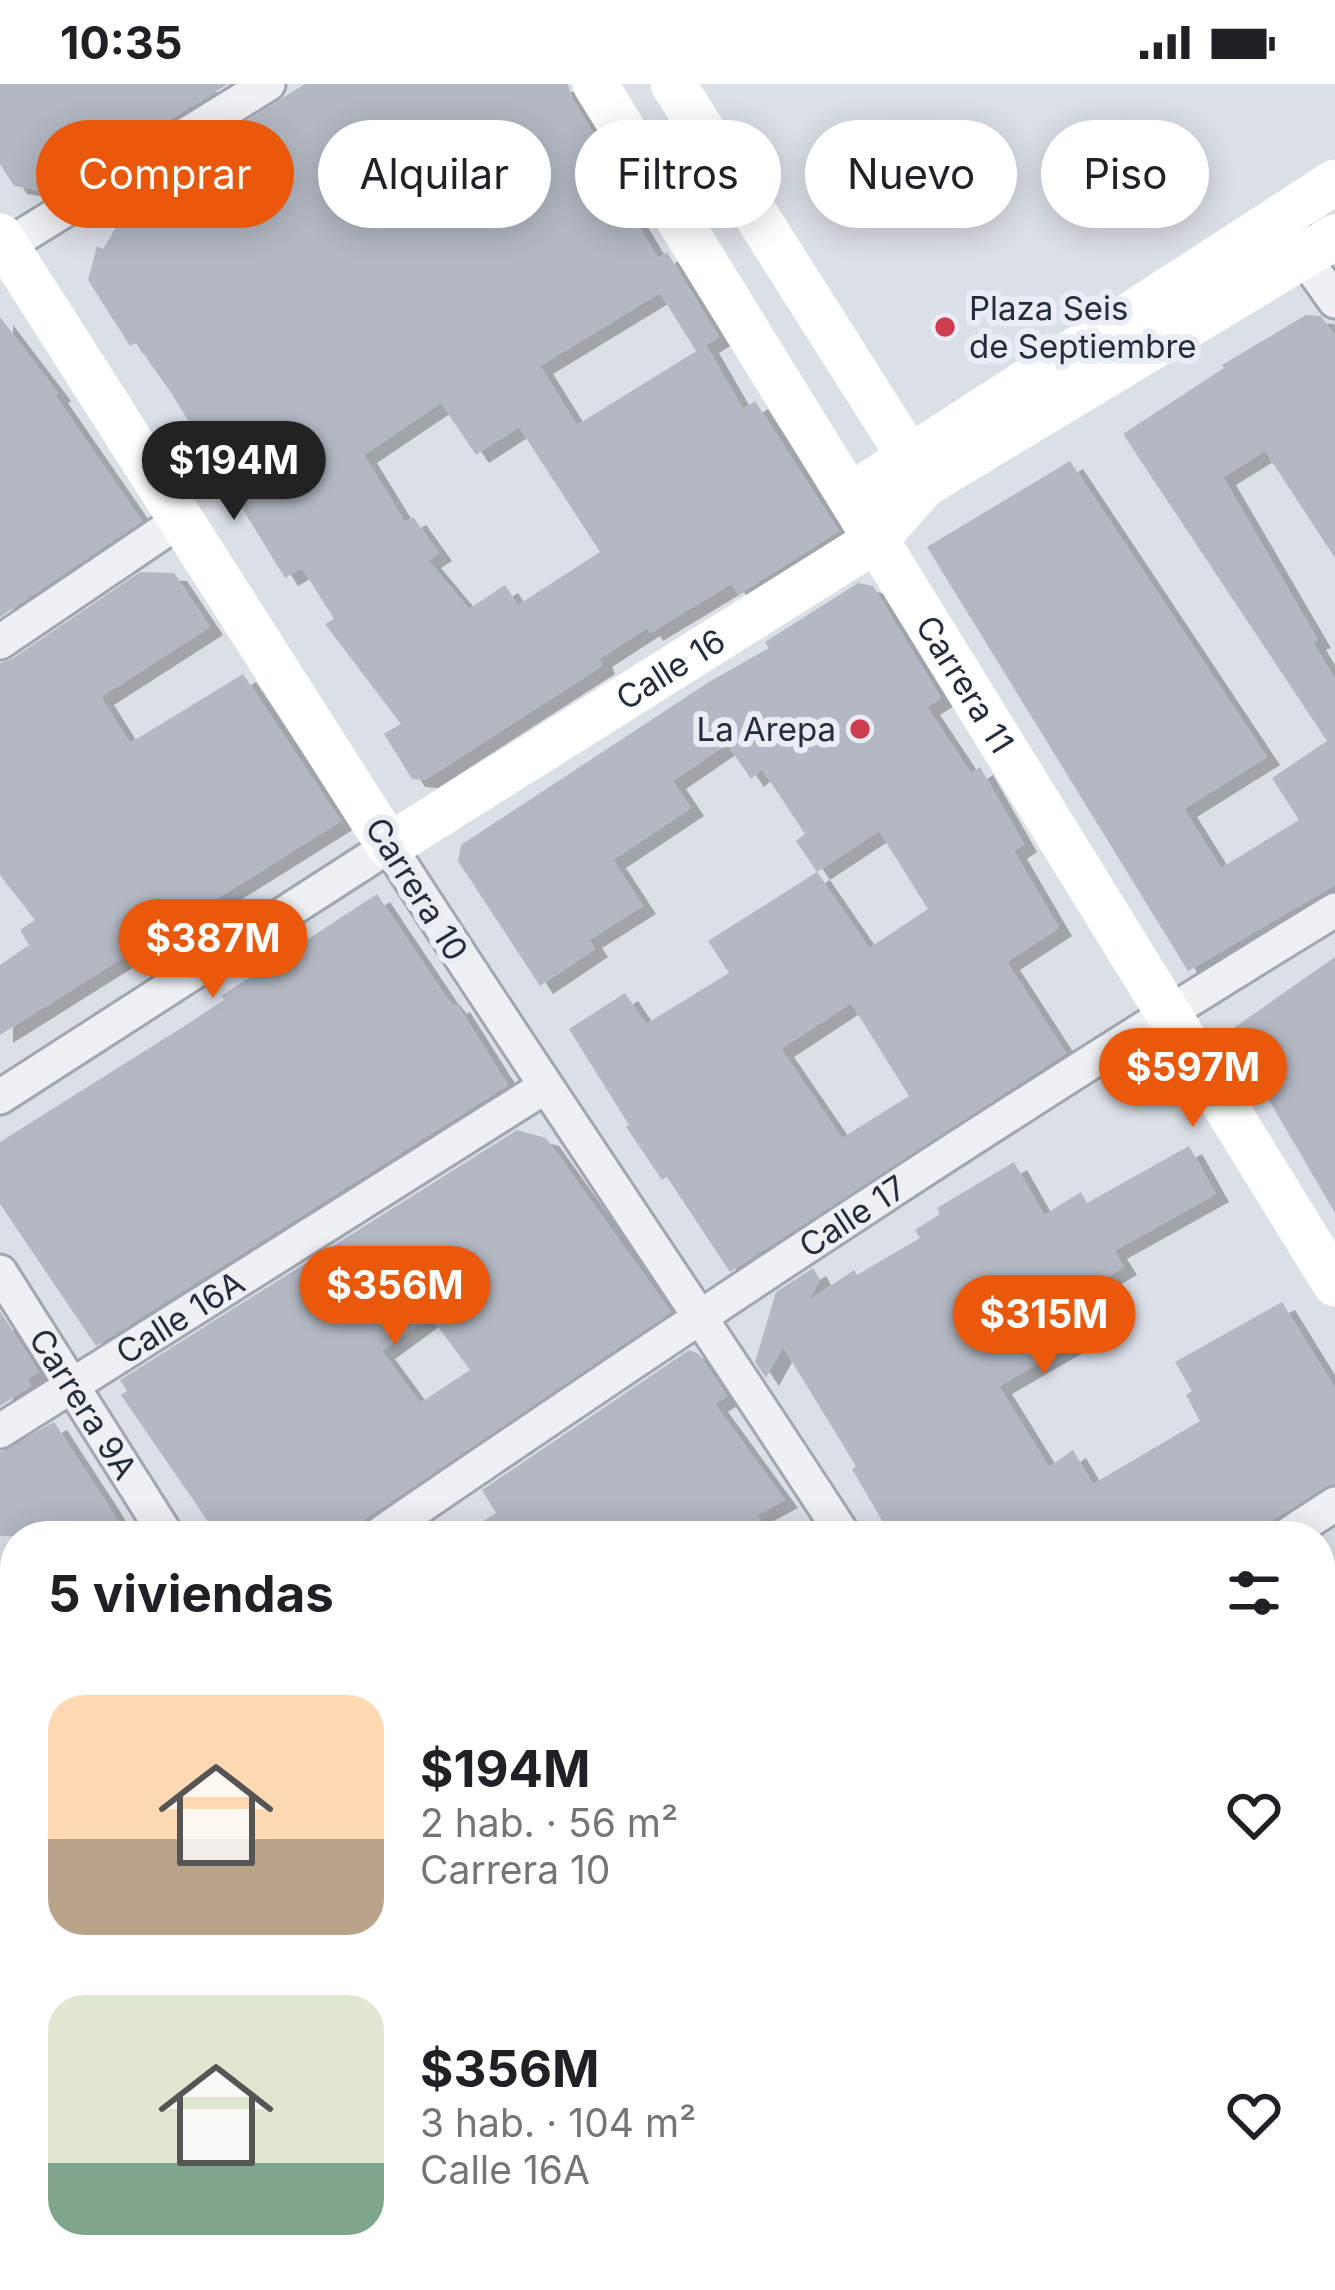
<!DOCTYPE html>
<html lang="es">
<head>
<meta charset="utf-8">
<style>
  :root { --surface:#fff; --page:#f6f6f6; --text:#202124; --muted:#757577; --accent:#ea580c }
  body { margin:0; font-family:Inter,sans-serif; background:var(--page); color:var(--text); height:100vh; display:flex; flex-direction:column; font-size:45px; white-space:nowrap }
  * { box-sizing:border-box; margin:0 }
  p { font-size:39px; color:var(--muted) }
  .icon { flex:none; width:66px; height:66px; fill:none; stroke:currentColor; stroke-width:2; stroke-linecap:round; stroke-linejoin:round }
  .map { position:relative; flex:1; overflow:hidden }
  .panel { position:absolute; left:0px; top:1437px; width:1335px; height:771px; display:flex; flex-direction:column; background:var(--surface); border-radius:48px 48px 0 0; box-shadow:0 6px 30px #0003 }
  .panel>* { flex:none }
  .hud { position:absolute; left:36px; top:36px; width:1263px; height:108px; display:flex; gap:24px }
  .price { position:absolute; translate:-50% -102px; padding:0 27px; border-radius:42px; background:var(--accent); color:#fff; font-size:39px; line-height:78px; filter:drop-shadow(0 3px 6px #0008) }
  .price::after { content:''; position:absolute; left:50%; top:72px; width:36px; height:27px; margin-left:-18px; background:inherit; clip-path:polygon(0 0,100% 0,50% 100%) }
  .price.selected { background:#222; color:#fff }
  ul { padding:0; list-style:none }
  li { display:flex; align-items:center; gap:36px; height:300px; padding:0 48px }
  li span { display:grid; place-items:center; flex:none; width:336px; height:240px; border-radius:36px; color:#555 }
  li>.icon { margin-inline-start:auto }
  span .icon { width:144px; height:144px; fill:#fffc; stroke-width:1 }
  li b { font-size:51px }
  h2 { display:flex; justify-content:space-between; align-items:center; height:144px; padding:0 48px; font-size:51px }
  .chip { padding:0 42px; border-radius:54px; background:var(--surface); box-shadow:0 6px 30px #0003; font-size:42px; line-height:108px }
  .chip.selected { background:var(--accent); color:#fff }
  .status { display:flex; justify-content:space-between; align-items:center; height:84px; padding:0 60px; background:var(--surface); direction:ltr }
  .status svg { height:33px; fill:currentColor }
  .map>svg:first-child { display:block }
  .built { fill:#c9ced8 }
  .building { fill:#b3b8c3; fill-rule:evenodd; filter:url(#shadow) }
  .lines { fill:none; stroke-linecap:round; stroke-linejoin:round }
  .street-casing { stroke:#a1a6b0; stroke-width:39 }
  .street { stroke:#eef0f4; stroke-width:33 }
  .secondary { stroke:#fff; stroke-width:45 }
  .poi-dot { fill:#ce3d4f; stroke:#eaeef4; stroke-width:4.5 }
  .labels { text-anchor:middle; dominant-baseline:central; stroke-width:12; stroke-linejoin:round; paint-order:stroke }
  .poi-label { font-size:33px; fill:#252d3c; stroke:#eaeef4; text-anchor:start }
  .street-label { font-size:33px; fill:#252d3c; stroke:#eaeef4 }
</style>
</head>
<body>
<div class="status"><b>10:35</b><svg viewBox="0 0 49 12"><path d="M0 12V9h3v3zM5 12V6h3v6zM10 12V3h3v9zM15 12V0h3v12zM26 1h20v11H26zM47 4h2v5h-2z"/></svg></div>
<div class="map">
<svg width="1335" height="2206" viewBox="0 0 1335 2206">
  <defs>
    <filter id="shadow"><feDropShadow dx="13" dy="8" stdDeviation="0" flood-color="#0004"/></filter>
  </defs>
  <rect width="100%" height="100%" fill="#dbdfe6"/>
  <polygon class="built" points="1335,1685 1335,2206 687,2206 678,2193 1320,2193 1320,1697"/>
  <g class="building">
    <polygon points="0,0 228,0 102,78 96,69 38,106 14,102 0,80"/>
    <path d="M305 0H568L572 14 607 71 599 74 658 174 667 168 719 253 696 267 660 209 540 282 577 341 706 261 743 325 755 317 839 447 738 511 731 500 650 549 647 544 599 575 602 582 425 696 412 695 384 650 401 640 325 540 334 535 302 484 285 494 172 310 136 259 130 262 88 196 97 162 103 165 130 120 125 113ZM441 319 476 371 519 343 600 468 518 521 505 501 469 525 428 476 439 469 413 433 405 438 364 371Z"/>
    <polygon points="1306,231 1321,232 1335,252 1335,474 1265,367 1223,393 1318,556 1313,558 1335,595 1335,801 1188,887 927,463 1070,377 1267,673 1184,725 1221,784 1299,736 1272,694 1327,657 1123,350 1224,284 1222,281"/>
    <polygon points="0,233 58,309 55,311 142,437 0,533"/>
    <polygon points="140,488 174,489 210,543 101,613 130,659 243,590 341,737 0,951 0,881 29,861 20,846 35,836 0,791 0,579 12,575"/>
    <path d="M858 499 873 502 941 614 927 623 971 689 980 683 1024 760 1014 767 1059 844 1007 878 1066 969 730 1188 667 1093 662 1096 626 1043 629 1041 569 945 625 909 646 940 729 889 708 857 817 788 796 757 805 750 762 685 751 695 727 660 673 697 691 724 613 776 643 822 589 856 595 865 540 902 458 777 461 761 709 598 769 564 765 558ZM879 747 928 825 869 864 817 788ZM851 919 909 1012 842 1054 781 965Z"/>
    <polygon points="377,810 444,910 454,922 457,920 508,1001 96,1262 0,1120 0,1058 186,941 224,916 221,912"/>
    <polygon points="1335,873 1335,1129 1266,1011 1226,965 1228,948"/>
    <path d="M517 1046 546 1054 671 1228 365 1435 356 1452H218L121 1311 127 1307 120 1296ZM430 1232 470 1286 420 1319 382 1267Z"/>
    <polygon points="1189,1062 1216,1110 1114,1167 1124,1183 1050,1226 1070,1261 999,1302 1049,1383 1073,1366 1093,1400 1200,1337 1186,1311 1192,1307 1175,1278 1282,1218 1335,1304 1335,1399 1275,1434 1259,1452 891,1452 852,1385 856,1382 783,1263 766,1294 755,1278 776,1208 813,1184 820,1196 808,1217 854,1186 857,1191 920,1154 915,1146 940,1130 937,1124 1014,1078 1044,1131 1081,1108 1087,1119"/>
    <polygon points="0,1227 39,1288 27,1295 31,1302 0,1322"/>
    <polygon points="689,1266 699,1270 727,1312 715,1320 785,1416 757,1431 771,1452 460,1452 496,1429 482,1406"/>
    <polygon points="54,1338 108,1421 126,1452 0,1452 0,1368"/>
  </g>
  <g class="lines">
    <g class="street-casing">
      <g id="street">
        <polyline points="1296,152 1304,173 1335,217"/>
        <polyline points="0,166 268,0"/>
        <polyline points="0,558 183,434"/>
        <path d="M0 1013 389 762C538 994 694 1221 844 1452"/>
        <path id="s1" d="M0 1188 167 1452"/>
        <path id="s2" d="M0 1347 543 1004"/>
        <path id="s3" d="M377 1452C692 1236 1009 1025 1335 826"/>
        <polyline points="1286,1452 1335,1420"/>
        <polyline points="0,1702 15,1692"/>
        <polyline points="622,2193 630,2206"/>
        <polyline points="123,2206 143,2193"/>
      </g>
    </g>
    <use href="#street" class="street"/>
    <g class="secondary">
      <path id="s4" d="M595 0 1335 1200"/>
      <polyline points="673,0 910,374"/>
      <path id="s5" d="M0 152 389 762 876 456 924 401 1335 153"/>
      <polyline points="850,412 1335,98"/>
    </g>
  </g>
  <g class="poi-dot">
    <circle cx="945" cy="243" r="12"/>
    <circle cx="860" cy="645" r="12"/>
  </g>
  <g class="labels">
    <g class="poi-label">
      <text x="969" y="224">Plaza Seis<tspan x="969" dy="38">de Septiembre</tspan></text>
      <text x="836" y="645" text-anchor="end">La Arepa</text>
    </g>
    <g class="street-label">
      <text stroke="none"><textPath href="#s5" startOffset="1056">Calle 16</textPath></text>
      <text stroke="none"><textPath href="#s4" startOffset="705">Carrera 11</textPath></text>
      <text transform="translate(417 805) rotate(58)">Carrera 10</text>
      <text stroke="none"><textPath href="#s3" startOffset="573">Calle 17</textPath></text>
      <text stroke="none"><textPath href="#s2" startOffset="213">Calle 16A</textPath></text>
      <text stroke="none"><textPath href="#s1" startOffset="156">Carrera 9A</textPath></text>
    </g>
  </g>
</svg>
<b class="price selected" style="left:234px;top:439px">$194M</b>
<b class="price" style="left:213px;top:917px">$387M</b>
<b class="price" style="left:1193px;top:1046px">$597M</b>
<b class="price" style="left:395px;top:1264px">$356M</b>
<b class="price" style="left:1044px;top:1293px">$315M</b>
<div class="hud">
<a class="chip selected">Comprar</a>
<a class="chip">Alquilar</a>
<a class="chip">Filtros</a>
<a class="chip">Nuevo</a>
<a class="chip">Piso</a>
</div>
<section class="panel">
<h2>5 viviendas<svg class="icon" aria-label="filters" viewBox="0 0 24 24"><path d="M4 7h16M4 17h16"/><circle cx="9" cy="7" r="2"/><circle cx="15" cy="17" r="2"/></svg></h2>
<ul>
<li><span style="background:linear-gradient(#ffd9b3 60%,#b9a48a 0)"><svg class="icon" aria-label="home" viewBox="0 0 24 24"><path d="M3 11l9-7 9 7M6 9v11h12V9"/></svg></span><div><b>$194M</b><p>2 hab. · 56 m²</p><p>Carrera 10</p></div><svg class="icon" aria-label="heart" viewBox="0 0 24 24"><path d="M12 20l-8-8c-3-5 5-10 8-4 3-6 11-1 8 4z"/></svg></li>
<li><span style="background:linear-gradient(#dfe7d0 70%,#7fa58c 0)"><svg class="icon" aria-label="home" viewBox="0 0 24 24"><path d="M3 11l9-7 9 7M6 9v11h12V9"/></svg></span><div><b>$356M</b><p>3 hab. · 104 m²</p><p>Calle 16A</p></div><svg class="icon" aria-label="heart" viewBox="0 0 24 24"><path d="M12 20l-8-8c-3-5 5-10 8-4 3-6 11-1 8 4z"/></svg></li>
</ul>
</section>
</div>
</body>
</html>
